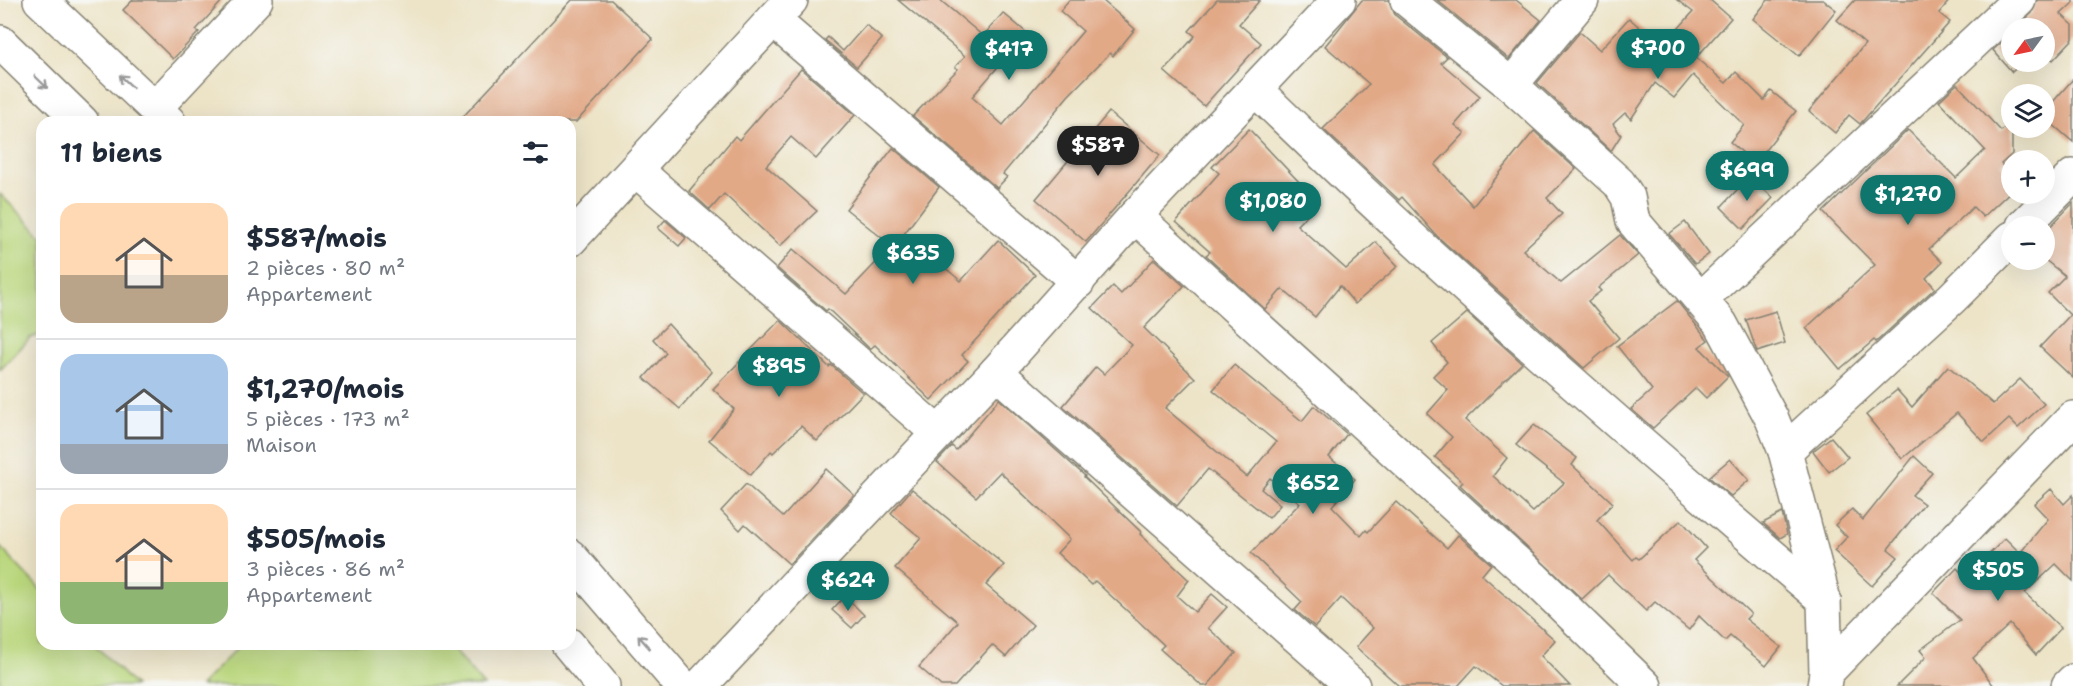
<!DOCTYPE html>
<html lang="fr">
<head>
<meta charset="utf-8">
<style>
  :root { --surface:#fff; --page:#f6f6f7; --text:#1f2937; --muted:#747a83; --line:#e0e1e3; --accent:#0f766e }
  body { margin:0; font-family:"Shantell Sans",sans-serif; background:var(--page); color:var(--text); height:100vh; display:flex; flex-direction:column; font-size:22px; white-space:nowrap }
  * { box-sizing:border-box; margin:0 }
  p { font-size:20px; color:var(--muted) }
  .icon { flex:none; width:33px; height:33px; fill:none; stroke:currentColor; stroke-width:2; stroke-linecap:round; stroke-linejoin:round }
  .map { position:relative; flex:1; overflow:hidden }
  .panel { position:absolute; left:36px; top:116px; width:540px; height:534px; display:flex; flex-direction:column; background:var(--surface); border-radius:18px; box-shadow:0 6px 24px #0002 }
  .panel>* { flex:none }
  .needle { width:39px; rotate:237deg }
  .fabs { position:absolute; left:2001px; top:18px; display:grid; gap:12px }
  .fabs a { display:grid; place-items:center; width:54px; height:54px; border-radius:50%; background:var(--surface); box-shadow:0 6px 24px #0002; font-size:30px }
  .price { position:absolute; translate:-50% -51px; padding:0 14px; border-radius:21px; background:var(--accent); color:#fff; font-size:20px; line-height:39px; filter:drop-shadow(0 2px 3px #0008) }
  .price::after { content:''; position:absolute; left:50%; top:36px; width:18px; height:14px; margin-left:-9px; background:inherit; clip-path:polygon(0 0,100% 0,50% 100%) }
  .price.on { background:#222; color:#fff }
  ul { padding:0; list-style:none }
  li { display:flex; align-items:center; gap:18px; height:150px; padding:0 24px }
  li+li { border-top:2px solid var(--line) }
  li span { display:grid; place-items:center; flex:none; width:168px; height:120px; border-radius:18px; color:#555 }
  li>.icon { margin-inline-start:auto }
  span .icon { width:72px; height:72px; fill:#fffc; stroke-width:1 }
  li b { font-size:26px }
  h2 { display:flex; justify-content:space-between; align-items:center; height:72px; padding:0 24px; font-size:26px }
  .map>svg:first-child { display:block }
  .green { fill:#bad77d; stroke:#6b7a4c; stroke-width:1.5 }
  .building { fill:#e2a987 }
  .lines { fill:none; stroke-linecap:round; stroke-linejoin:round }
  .minor-casing { stroke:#848072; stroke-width:36 }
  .highway-casing { stroke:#848072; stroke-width:36 }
  .minor { stroke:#fff; stroke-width:33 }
  .highway { stroke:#fff; stroke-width:33 }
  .oneway { stroke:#999 }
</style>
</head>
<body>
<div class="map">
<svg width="2073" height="686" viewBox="0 0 2073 686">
  <rect width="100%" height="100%" fill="#f6f6f2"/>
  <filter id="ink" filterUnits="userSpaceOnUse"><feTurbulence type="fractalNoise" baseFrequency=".0167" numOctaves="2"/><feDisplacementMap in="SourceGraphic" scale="12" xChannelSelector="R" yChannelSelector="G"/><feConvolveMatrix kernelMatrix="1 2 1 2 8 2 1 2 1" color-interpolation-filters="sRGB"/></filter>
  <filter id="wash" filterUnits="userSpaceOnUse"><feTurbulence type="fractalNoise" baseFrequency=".008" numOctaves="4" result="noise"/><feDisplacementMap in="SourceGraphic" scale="24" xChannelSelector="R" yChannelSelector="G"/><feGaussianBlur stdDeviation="1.35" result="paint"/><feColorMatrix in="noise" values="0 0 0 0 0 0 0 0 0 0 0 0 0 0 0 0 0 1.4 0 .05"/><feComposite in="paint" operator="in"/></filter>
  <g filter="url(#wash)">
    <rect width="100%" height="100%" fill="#ede4c8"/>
    <g class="green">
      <polygon points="0,194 42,236 42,334 30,338 0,370"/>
      <polygon points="0,547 42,591 42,644 94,644 135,686 0,686"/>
      <polygon points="241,644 448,644 484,686 200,686"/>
    </g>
    <g id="blocks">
      <g class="building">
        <polygon points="133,0 223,0 196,30 199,32 173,59 123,10"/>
        <polygon points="572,0 611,0 653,39 576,122 458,122"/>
        <polygon points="898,0 940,0 983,36 1003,13 1027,33 972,97 1003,125 1083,31 1060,11 1069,0 1102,0 1135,29 1113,56 1110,53 1068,96 1003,174 1007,177 997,188 913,116 958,69 955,67 965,56"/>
        <polygon points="1217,0 1260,0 1239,24 1261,43 1204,106 1164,71 1195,36 1189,31"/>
        <polygon points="1362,0 1389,0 1395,15 1447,57 1441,63 1480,96 1455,125 1465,133 1435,165 1473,206 1534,131 1576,169 1547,198 1562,214 1523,250 1561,283 1620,235 1638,255 1598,288 1601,291 1588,301 1619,338 1584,368 1437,236 1402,197 1399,200 1323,129 1369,84 1325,46"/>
        <polygon points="1437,0 1516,0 1541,20 1509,59"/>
        <polygon points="1677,0 1710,0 1731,18 1696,58 1726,83 1736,72 1764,100 1771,91 1796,111 1755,163 1730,142 1744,125 1693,75 1674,98 1655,83 1631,119 1625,113 1613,124 1621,135 1611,151 1537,83 1580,32 1600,50 1629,18 1662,47 1693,12"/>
        <polygon points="1768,0 1823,0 1836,10 1799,56 1753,19"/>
        <polygon points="1855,0 1950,0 1939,13 1950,22 1860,124 1849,115 1835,133 1809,111 1865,44 1837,20"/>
        <polygon points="2037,0 2073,0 2073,3 2061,14 2073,25 2073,39 2053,60 2044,52 2044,28 2016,28 2032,13"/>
        <polygon points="866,25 882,39 857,67 825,40 828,37 843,51"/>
        <polygon points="2012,33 2012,62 2023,62 2012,72 1993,50"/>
        <polygon points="801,69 855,115 816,159 791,137 766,166 817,211 780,246 724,194 710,210 689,191 735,136 739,140"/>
        <polygon points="2073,79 2073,142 2044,117 2044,112"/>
        <polygon points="1957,84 2001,131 2012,121 2012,154 2001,164 2012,175 2012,190 1983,217 1973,207 1929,249 1942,262 1926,278 1935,288 1876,342 1874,340 1840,369 1806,328 1875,265 1823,212 1908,130 1956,178 1985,150 1939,101"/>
        <polygon points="1109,112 1160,155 1086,242 1036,199"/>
        <polygon points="1249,129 1319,203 1297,225 1346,269 1376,242 1398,266 1355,304 1340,286 1315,317 1282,289 1265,309 1206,255 1210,252 1176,222 1219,173 1212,167"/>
        <polygon points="893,148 939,187 904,234 961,281 998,240 1035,275 962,355 968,361 931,400 875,345 870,349 828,309 826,311 777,268 793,249 846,294 892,246 846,209"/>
        <polygon points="1750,176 1773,198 1743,229 1721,207"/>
        <polygon points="2073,203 2073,378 2040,347 2070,315 2048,293 2065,276 2044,259 2044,233"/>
        <polygon points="665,220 686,238 679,246 658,228"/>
        <polygon points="1685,222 1709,254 1695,264 1669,234"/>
        <polygon points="1154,259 1184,286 1144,328 1195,378 1165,408 1247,477 1276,442 1213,390 1234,365 1302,421 1314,406 1347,434 1329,457 1355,479 1332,506 1361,536 1366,530 1368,532 1396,502 1447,548 1458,535 1491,564 1482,575 1555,640 1541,656 1570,686 1502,686 1476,666 1458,686 1399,686 1356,647 1373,628 1341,598 1315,627 1295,610 1302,602 1251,553 1300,503 1270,478 1261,489 1280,505 1269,518 1208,469 1177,506 1063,406 1096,367 1104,374 1132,345 1092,308 1113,286 1121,294"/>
        <polygon points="1677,301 1708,340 1699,347 1728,376 1706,398 1696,388 1653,428 1631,409 1652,390 1617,346"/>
        <polygon points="1776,311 1785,343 1757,352 1746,320"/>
        <polygon points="1467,313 1522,363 1465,420 1507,458 1493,476 1533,512 1564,483 1516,445 1534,425 1577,458 1572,465 1613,503 1597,520 1633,560 1636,557 1639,559 1681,520 1706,548 1694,560 1751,614 1746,619 1781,647 1766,666 1730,636 1725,641 1699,616 1689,630 1655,602 1646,611 1608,575 1582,599 1460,485 1463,482 1435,457 1452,437 1427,414 1448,390 1433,376 1447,362 1432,343"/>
        <polygon points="780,320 829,367 831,365 863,393 817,441 801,426 773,453 771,451 751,475 709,440 734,409 713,389"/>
        <polygon points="668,324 712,372 680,409 644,378 666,353 653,339"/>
        <polygon points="1948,366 1993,404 2020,379 2044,404 2018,428 2009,419 1984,442 1957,413 1902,459 1866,415 1897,390 1912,407"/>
        <polygon points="999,399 1085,476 1084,477 1141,532 1140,534 1189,580 1177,596 1195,612 1212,594 1227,607 1208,628 1236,653 1207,686 1202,686 1160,649 1164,645 1095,581 1091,585 1057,553 1070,539 1000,472 976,497 937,462 952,446 956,450"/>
        <polygon points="1831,437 1848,457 1829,472 1813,451"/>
        <polygon points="1914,456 1932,473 1912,495 1924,504 1888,549 1898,557 1872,586 1834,551 1847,537 1835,525 1852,509 1863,520"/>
        <polygon points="1730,459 1749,480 1731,496 1709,477"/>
        <polygon points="826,469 854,495 789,564 745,524 740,530 721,511 746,484 783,517"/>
        <polygon points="912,489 1004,565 986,585 1033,625 1006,657 992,645 955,686 941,686 919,667 958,622 895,568 921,538 891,513"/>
        <polygon points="2051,489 2064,504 2073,495 2073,581 2056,564 2025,593 2061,628 2036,655 2010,624 1973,658 1994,686 1897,686 1926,657 1920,650 1960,620 1933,593 1957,568 1966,578 2005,538 2020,553 2048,519 2034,504"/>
        <polygon points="1782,513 1787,534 1780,538 1763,523"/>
        <polygon points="845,596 864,615 852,628 832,610"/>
      </g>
    </g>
  </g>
  <g filter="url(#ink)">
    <use href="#blocks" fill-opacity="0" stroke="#848072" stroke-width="1.5"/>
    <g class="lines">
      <g class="minor-casing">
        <g id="minor">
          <polyline points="1407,0 1511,85 1619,183 1628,197 1633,221 1721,324 1772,419 1785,451 1824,600 1826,673 1824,686"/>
          <polyline points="773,20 1078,282"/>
          <polyline points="1511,85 1582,0"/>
          <path d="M1256 90C1438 268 1630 435 1824 600"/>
          <polyline points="155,108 256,0"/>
          <polyline points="636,170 938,433"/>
          <polyline points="1135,216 1535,579 1645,686"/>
          <polyline points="2023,226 2073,176"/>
          <polyline points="570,240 791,0"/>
          <polyline points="1702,298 2019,0"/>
          <polyline points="996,372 1353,686"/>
          <polyline points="1785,451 1952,298 2012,238"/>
          <polyline points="1826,673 2073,418"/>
          <polyline points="700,686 996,372 1135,216 1339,0"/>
          <polyline points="2068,686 2073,681"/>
        </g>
      </g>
      <g class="highway-casing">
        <g id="highway">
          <polyline points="40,0 169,122"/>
          <polyline points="0,42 82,122"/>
          <polyline points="570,556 682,686"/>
          <polyline points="568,644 603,686"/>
        </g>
      </g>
      <use href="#minor" class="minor"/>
      <use href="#highway" class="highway"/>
    </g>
    <defs><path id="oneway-shaft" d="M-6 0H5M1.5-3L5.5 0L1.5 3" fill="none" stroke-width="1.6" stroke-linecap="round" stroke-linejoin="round" transform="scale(1.5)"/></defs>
    <g class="oneway">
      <use href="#oneway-shaft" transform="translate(126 81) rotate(-137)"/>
      <use href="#oneway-shaft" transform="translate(41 82) rotate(44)"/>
      <use href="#oneway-shaft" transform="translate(644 642) rotate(-131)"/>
    </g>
  </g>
</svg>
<div class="fabs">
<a><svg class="needle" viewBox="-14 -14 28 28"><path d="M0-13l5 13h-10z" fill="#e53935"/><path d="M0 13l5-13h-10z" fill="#747a83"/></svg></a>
<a><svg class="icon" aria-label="layers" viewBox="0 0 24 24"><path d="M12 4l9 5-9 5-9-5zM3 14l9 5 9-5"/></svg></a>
<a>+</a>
<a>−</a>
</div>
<b class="price" style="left:1658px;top:80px">$700</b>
<b class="price" style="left:1009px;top:81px">$417</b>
<b class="price on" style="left:1098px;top:177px">$587</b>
<b class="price" style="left:1747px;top:202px">$699</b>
<b class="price" style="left:1908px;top:226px">$1,270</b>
<b class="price" style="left:1273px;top:233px">$1,080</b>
<b class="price" style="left:913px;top:285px">$635</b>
<b class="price" style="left:779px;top:398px">$895</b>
<b class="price" style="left:1313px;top:515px">$652</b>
<b class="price" style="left:1998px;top:602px">$505</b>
<b class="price" style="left:848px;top:612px">$624</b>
<section class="panel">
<h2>11 biens<svg class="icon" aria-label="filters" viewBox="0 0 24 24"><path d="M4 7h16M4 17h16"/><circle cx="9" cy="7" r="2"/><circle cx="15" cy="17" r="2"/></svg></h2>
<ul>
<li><span style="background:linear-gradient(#ffd9b3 60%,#b9a48a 0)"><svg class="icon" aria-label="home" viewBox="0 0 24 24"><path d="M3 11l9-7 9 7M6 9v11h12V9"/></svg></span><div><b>$587/mois</b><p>2 pièces · 80 m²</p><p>Appartement</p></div></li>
<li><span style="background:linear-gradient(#a9c7e8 75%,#9aa5b1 0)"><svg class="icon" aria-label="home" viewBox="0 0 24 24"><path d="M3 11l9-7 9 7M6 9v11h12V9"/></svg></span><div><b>$1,270/mois</b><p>5 pièces · 173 m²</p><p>Maison</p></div></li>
<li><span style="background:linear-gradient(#ffd9b3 65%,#8fb573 0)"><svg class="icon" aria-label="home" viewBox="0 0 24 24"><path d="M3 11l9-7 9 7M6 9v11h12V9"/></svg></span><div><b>$505/mois</b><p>3 pièces · 86 m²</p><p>Appartement</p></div></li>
</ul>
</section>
</div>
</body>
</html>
